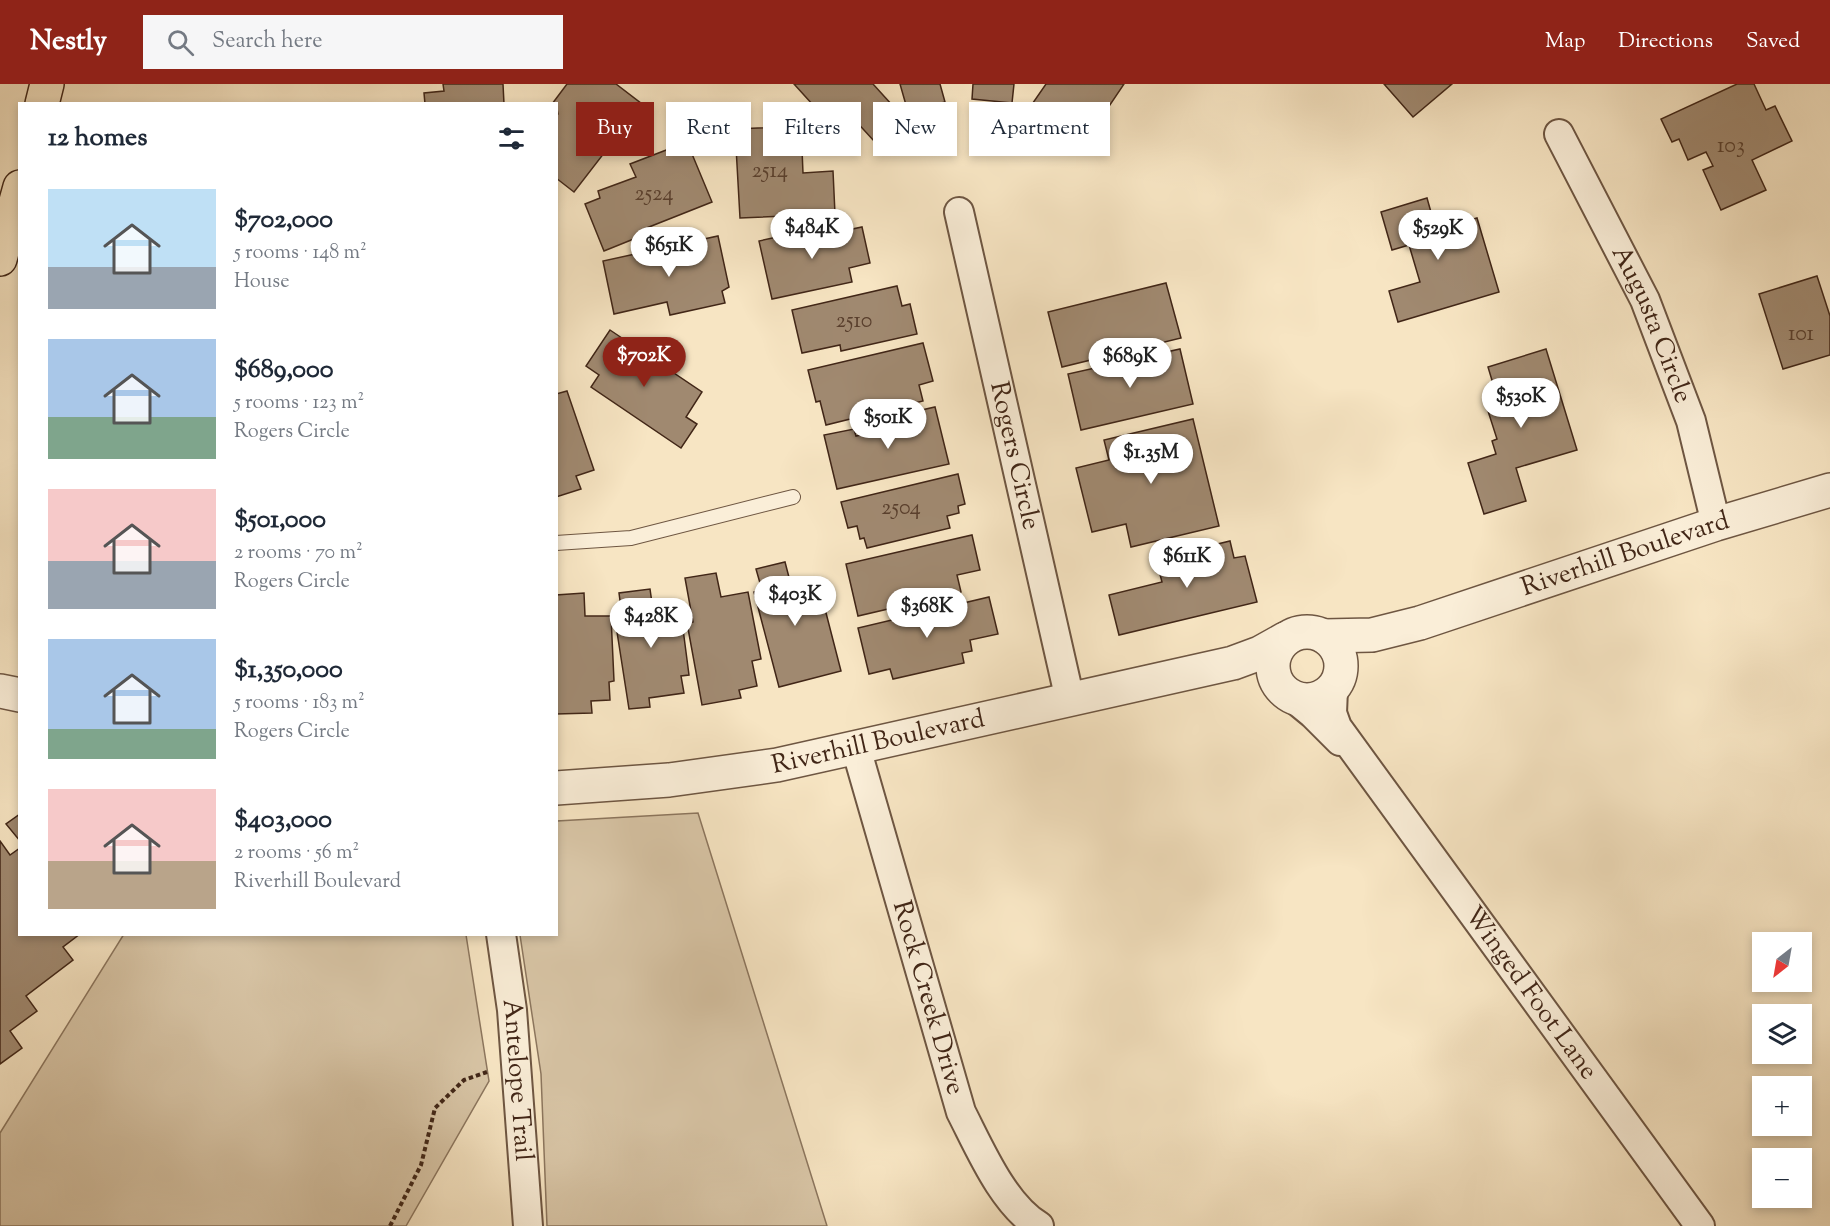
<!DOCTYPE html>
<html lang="en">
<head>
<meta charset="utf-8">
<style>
  :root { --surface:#fff; --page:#f6f6f7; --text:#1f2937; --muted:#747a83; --accent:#8f2418 }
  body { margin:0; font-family:"Sorts Mill Goudy",serif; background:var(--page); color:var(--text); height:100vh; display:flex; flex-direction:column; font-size:22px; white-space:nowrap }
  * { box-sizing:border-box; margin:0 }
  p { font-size:20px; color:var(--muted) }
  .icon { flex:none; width:33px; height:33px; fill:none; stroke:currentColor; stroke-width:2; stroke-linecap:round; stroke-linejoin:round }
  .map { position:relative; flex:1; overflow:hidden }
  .side { position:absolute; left:18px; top:18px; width:540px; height:834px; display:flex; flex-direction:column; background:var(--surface); border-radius:0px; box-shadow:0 3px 9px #0003 }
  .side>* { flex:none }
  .guide { position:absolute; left:576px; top:18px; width:570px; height:54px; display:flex; gap:12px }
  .needle { width:39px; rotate:211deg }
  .buttons { position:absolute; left:1752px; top:848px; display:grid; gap:12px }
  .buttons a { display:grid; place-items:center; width:60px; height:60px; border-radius:0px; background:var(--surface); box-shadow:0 3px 9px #0003; font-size:30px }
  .price { position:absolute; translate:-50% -51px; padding:0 14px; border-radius:21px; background:#fff; color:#222; font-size:20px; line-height:39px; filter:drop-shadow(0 2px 3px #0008) }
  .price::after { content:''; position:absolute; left:50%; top:36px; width:18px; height:14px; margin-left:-9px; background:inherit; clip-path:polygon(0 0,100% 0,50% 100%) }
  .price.selected { background:var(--accent); color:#fff }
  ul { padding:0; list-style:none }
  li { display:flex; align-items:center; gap:18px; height:150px; padding:0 30px }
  li span { display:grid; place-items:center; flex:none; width:168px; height:120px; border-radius:0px; color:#555 }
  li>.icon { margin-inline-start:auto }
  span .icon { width:72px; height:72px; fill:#fffc; stroke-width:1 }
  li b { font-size:26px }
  h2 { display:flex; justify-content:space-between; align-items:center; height:72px; padding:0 30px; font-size:26px }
  .pill { padding:0 21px; border-radius:0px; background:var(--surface); box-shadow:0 3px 9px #0003; font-size:21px; line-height:54px }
  .pill.selected { background:var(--accent); color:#fff }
  header { display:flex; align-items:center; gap:36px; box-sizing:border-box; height:84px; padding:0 30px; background:var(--accent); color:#fff }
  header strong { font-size:28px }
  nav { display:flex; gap:33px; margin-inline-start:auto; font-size:21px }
  .search { width:420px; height:54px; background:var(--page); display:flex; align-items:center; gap:15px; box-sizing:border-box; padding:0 21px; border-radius:0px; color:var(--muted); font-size:22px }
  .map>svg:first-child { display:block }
  .green { fill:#d8c5a6; stroke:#8c765e; stroke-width:1.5 }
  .building { fill:#a08970; stroke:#412617; stroke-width:1.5 }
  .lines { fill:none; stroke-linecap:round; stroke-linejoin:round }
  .service-casing { stroke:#6e5642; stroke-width:16 }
  .minor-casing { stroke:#6e5642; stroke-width:32 }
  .tertiary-casing { stroke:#6e5642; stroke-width:36 }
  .primary-casing { stroke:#412617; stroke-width:36 }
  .path { stroke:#412617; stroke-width:4; stroke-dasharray:4.5 3; stroke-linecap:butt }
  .service { stroke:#faeed8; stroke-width:14 }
  .minor { stroke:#faeed8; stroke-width:28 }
  .tertiary { stroke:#faeed8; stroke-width:33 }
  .primary { stroke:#f7e5c3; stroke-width:33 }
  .labels { text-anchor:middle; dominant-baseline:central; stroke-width:6; stroke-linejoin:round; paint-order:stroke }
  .number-label { font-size:22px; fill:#593f2d }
  .street-label { font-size:26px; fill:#412617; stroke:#faeed8 }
</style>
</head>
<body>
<header>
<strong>Nestly</strong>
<div class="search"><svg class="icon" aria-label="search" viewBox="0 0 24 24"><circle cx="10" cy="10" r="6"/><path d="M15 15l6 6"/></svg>Search here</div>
<nav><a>Map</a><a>Directions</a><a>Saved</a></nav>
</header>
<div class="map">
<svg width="1830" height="1142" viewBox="0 0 1830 1142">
  <rect width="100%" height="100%" fill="#f7e5c3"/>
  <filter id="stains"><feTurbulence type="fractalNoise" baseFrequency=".00333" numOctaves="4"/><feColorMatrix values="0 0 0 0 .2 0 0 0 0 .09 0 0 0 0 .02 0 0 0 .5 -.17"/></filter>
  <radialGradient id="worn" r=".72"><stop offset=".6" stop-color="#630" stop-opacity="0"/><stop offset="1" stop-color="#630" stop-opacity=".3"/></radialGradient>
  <g class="green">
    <polygon points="698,729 827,1142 547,1142 541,990 520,851 556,850 557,737"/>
    <polygon points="124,850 466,851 489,997 406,1142 0,1142 0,1049"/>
  </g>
  <g class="building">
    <polygon points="443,0 503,0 504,20 425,20 424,9 444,7"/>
    <polygon points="567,0 616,0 642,20 574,108 556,94 556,32 558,30 556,20 552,20"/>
    <polygon points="794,0 873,0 902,32 874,57 853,34 842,43 828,28 823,32"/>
    <polygon points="900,0 940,0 945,18 908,28"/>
    <polygon points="973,0 1014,0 1012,19 972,15"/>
    <polygon points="1046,0 1124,0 1087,55 1062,38 1057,46 1028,26"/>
    <polygon points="1384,0 1452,0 1413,33"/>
    <polygon points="1737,0 1754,0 1766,26 1775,22 1792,57 1752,76 1766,106 1721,126 1703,86 1713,82 1706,68 1688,76 1679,55 1672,58 1661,35"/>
    <polygon points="801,42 803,89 833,87 835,130 740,134 735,45"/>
    <polygon points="687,58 712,118 644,145 646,150 604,167 585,120 600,114 598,107 636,93 630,80"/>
    <polygon points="1427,114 1436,146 1477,134 1499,208 1398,238 1389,207 1420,198 1409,161 1392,166 1381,128"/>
    <polygon points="862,143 870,179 849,184 852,198 772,215 759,157 819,144 820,152"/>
    <polygon points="718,152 729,203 722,207 725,219 670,231 667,218 614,230 603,177"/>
    <polygon points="1817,192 1830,232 1830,271 1783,285 1759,210"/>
    <polygon points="1166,199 1181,254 1062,283 1048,228"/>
    <polygon points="897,202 902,222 910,220 917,250 841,267 840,261 802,269 792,226"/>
    <polygon points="610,246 702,308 686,333 697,340 681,364 591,303 599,291 586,282"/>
    <polygon points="923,259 933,297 919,301 923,317 826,341 820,317 816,318 808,286"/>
    <polygon points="1180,265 1193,320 1081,346 1068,290"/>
    <polygon points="1546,265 1577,366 1516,384 1526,417 1484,430 1468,379 1496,370 1492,357 1497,355 1488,327 1500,323 1488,283"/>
    <polygon points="567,307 594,386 576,392 581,405 556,413 556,310"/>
    <polygon points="935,323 949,380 837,405 824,351 854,345 856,352 897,343 895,332"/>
    <polygon points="1193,335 1219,442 1131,463 1126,440 1092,448 1076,384 1109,376 1104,356"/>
    <polygon points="958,390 965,420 958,422 959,429 947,432 950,444 867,464 864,454 860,455 857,442 848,444 841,418"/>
    <polygon points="972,451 980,486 957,491 961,508 858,532 846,480"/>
    <polygon points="1230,457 1234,474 1245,472 1257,518 1119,551 1109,511 1162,498 1156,475"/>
    <polygon points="785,478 791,501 817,494 841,587 779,603 754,508 762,506 756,485"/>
    <polygon points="716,489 721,513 748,508 761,575 752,577 757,602 739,606 741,614 702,621 687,539 693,538 685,494"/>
    <polygon points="650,505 653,526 680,522 689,591 681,592 684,609 649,614 650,623 629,625 617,548 624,547 619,509"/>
    <polygon points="584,509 585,532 611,532 614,597 609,598 610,616 591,617 592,629 556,630 556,511"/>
    <polygon points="989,513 998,550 970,556 972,567 962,569 964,579 893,595 890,585 869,590 858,544"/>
    <polygon points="20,730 20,757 6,740"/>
    <polygon points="0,757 10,771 20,764 20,850 80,850 63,863 73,876 26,912 37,927 10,947 22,964 0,980"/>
  </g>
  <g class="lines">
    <g class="service-casing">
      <polyline id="service" points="556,459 631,454 793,413"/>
    </g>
    <g class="minor-casing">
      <g id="minor">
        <path id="s1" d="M1559 50 1645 216 1691 337 1716 440"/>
        <path id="s2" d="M959 128 1070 616"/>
        <path id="s3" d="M1333 605 1332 629 1337 643 1700 1142"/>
        <polyline points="1291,612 1313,630 1340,657"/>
        <path id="s4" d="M856 664 961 1028C980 1065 1003 1120 1039 1142"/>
        <path id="s5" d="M501 850 512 926 528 1142"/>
      </g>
    </g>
    <g class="tertiary-casing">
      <g id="tertiary">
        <circle cx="1307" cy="582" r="34"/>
        <path id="s6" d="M1324 552 1372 551 1420 539 1716 440 1830 406"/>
        <polyline points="0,607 20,611"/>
        <path id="s7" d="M556 704 669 696 777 681 1233 579 1260 569 1285 555"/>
      </g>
    </g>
    <g class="primary-casing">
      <g id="primary">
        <polyline points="42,20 47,0"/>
        <polyline points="0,175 20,103"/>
      </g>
    </g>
    <polyline class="path" points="390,1142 421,1081 435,1024 464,996 487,988"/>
    <use href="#service" class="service"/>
    <use href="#minor" class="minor"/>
    <use href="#tertiary" class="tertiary"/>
    <use href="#primary" class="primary"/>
  </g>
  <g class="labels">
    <g class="number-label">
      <text x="1731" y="63">103</text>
      <text x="770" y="88">2514</text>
      <text x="654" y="111">2524</text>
      <text x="854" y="238">2510</text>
      <text x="1801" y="251">101</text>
      <text x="901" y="425">2504</text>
    </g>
    <g class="street-label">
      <text stroke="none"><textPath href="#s1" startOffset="212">Augusta Circle</textPath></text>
      <text stroke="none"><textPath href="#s2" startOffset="250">Rogers Circle</textPath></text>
      <text stroke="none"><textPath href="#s6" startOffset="314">Riverhill Boulevard</textPath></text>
      <text stroke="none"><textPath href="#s7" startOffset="326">Riverhill Boulevard</textPath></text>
      <text stroke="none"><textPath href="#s3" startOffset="368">Winged Foot Lane</textPath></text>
      <text stroke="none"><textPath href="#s4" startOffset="260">Rock Creek Drive</textPath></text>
      <text stroke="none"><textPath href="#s5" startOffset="147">Antelope Trail</textPath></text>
    </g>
  </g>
  <rect width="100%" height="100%" filter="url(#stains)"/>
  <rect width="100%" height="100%" fill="url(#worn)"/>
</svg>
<div class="buttons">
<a><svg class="needle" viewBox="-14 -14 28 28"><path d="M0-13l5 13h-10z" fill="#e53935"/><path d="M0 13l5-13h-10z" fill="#747a83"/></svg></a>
<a><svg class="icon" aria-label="layers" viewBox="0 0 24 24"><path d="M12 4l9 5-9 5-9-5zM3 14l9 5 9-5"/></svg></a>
<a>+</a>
<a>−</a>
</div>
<b class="price" style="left:812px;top:176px">$484K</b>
<b class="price" style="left:1438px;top:177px">$529K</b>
<b class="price" style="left:669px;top:194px">$651K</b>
<b class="price selected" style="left:644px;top:304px">$702K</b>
<b class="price" style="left:1130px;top:305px">$689K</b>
<b class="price" style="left:1521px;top:345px">$530K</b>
<b class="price" style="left:888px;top:366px">$501K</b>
<b class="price" style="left:1151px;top:401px">$1.35M</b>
<b class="price" style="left:1187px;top:505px">$611K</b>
<b class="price" style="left:795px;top:543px">$403K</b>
<b class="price" style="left:927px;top:555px">$368K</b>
<b class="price" style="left:651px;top:565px">$428K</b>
<div class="guide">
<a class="pill selected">Buy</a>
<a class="pill">Rent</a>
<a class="pill">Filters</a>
<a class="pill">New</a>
<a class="pill">Apartment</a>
</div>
<section class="side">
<h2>12 homes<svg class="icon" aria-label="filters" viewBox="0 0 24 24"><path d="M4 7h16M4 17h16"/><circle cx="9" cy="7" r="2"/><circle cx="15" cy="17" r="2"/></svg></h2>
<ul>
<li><span style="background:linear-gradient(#bfe0f5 65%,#9aa5b1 0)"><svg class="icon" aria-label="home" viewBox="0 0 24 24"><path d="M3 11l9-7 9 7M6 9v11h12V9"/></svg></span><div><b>$702,000</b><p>5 rooms · 148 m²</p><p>House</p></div></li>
<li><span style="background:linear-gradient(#a9c7e8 65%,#7fa58c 0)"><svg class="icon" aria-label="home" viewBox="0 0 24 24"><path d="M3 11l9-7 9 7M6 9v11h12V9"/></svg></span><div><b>$689,000</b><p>5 rooms · 123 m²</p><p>Rogers Circle</p></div></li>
<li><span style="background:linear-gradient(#f6c9c9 60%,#9aa5b1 0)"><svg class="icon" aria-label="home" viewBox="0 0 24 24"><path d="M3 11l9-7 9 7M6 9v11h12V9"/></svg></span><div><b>$501,000</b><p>2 rooms · 70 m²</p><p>Rogers Circle</p></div></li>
<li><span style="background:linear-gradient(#a9c7e8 75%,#7fa58c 0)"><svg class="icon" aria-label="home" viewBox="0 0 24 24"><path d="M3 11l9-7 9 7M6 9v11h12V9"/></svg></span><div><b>$1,350,000</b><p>5 rooms · 183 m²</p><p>Rogers Circle</p></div></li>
<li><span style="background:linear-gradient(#f6c9c9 60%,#b9a48a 0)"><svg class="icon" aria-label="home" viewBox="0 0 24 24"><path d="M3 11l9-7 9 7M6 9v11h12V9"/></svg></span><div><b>$403,000</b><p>2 rooms · 56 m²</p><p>Riverhill Boulevard</p></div></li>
</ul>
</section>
</div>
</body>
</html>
